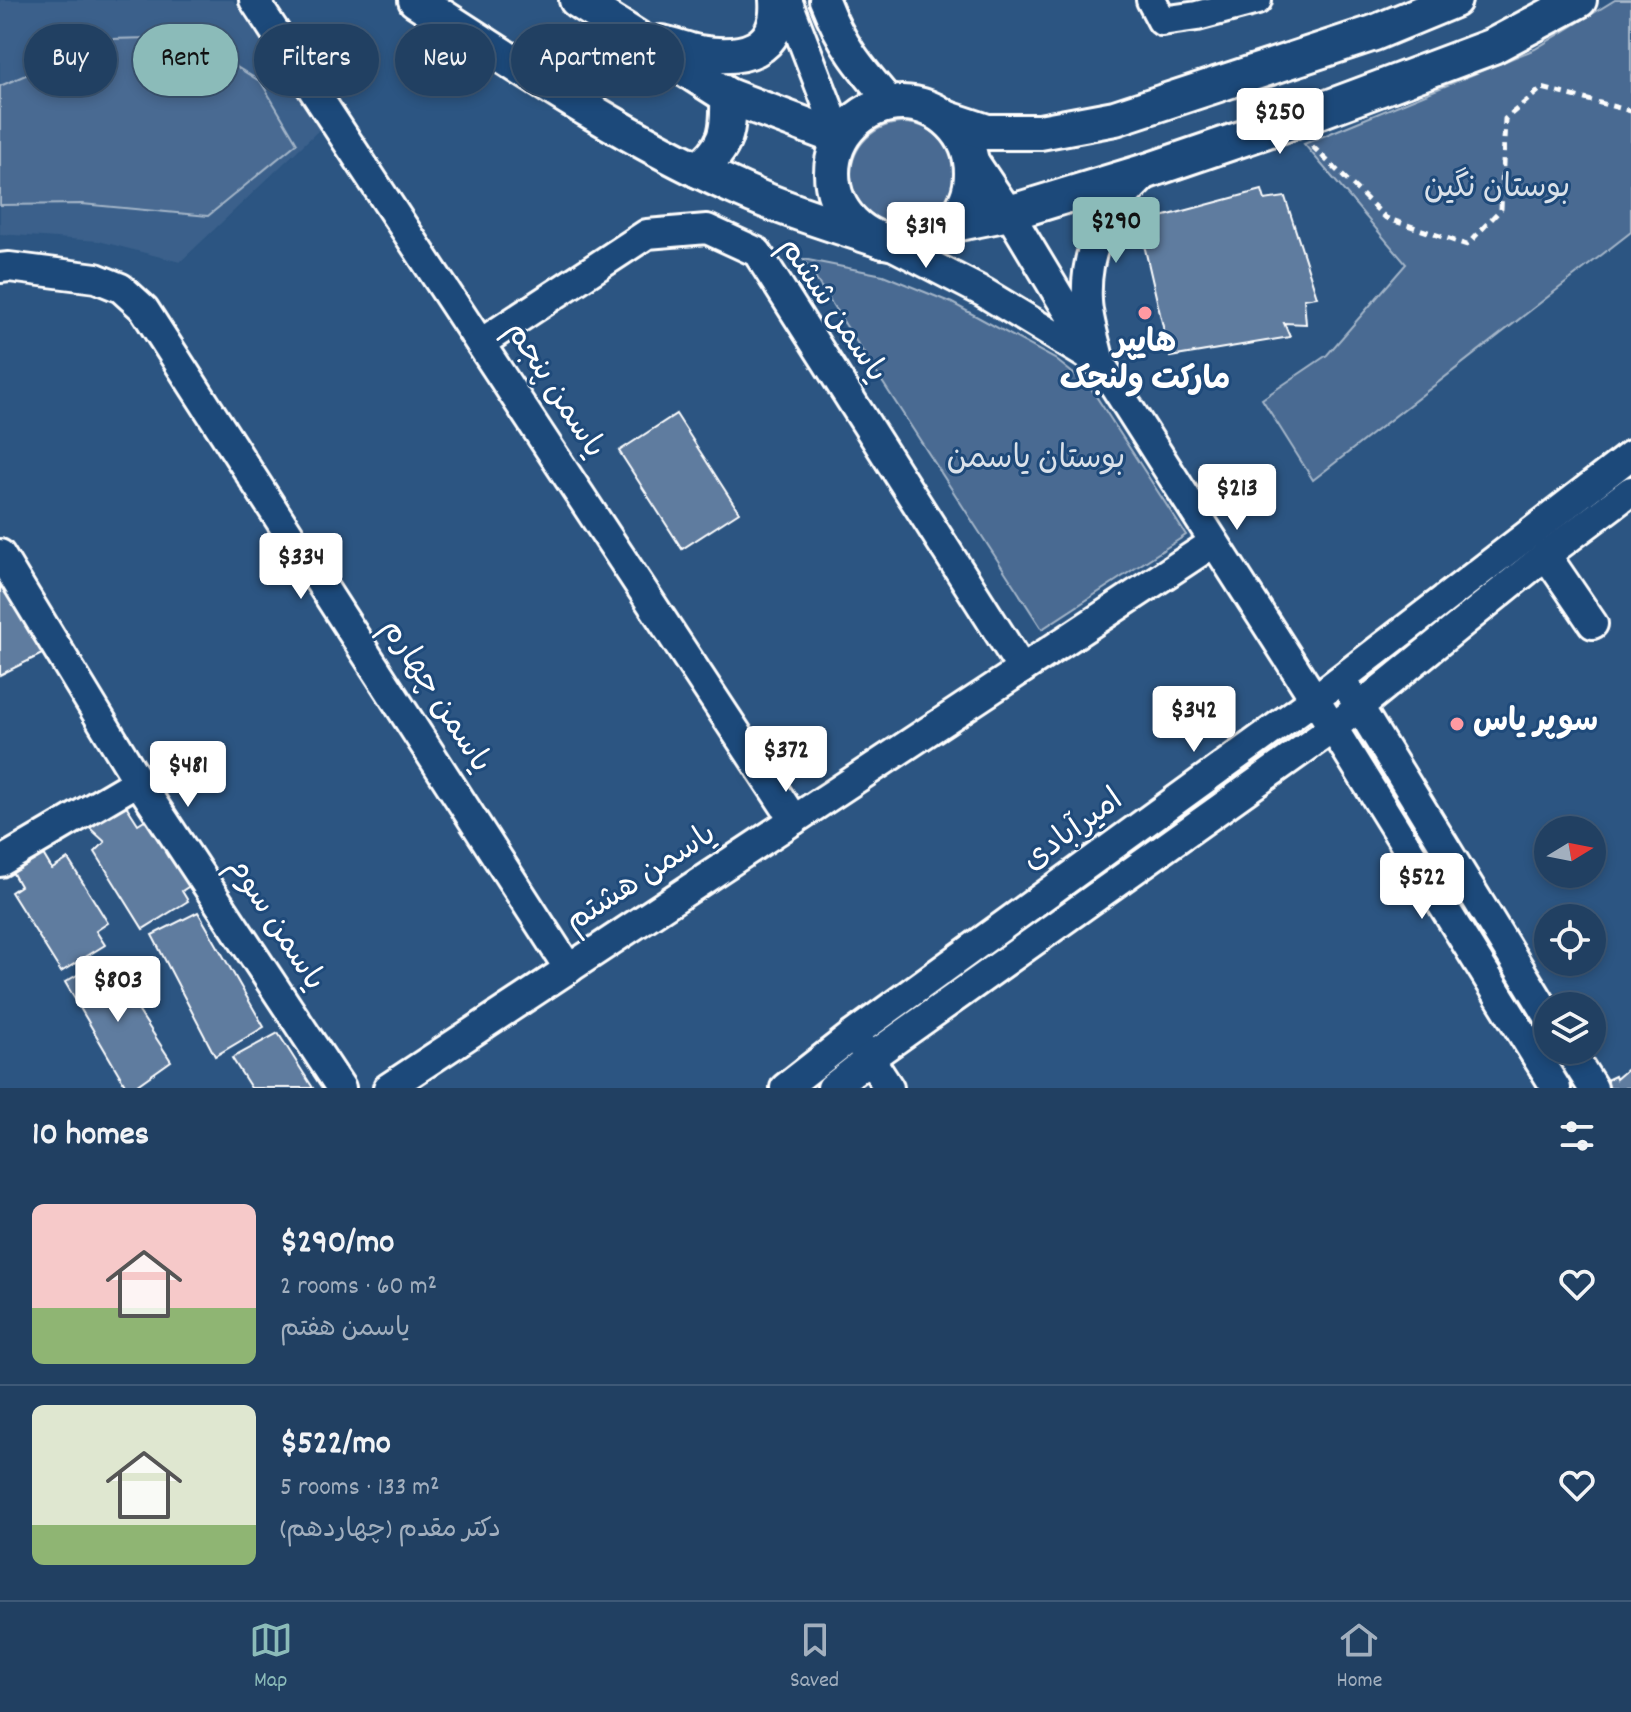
<!DOCTYPE html>
<html lang="en">
<head>
<meta charset="utf-8">
<style>
  :root { --surface:#214062; --page:#294768; --text:#f1f3f6; --muted:#a2afbe; --line:#3e5977; --accent:#8bbbb9 }
  body { margin:0; font-family:Dekko,"Playpen Sans Arabic",sans-serif; background:var(--page); color:var(--text); height:100vh; display:flex; flex-direction:column; font-size:30px; white-space:nowrap }
  * { box-sizing:border-box; margin:0 }
  p { font-size:26px; color:var(--muted) }
  .icon { flex:none; width:44px; height:44px; fill:none; stroke:currentColor; stroke-width:2; stroke-linecap:round; stroke-linejoin:round }
  .map { position:relative; height:1088px; overflow:hidden }
  .side { display:flex; flex-direction:column; background:var(--surface); flex:1 }
  .side>* { flex:none }
  .banner { position:absolute; left:24px; top:24px; width:800px; height:72px; display:flex; gap:16px }
  .needle { width:52px; rotate:80deg }
  .buttons { position:absolute; left:1534px; top:816px; display:grid; gap:16px }
  .buttons a { display:grid; place-items:center; width:72px; height:72px; border-radius:50%; background:var(--surface); box-shadow:0 4px 12px #0003,0 0 0 2px var(--line); font-size:40px }
  .price { position:absolute; translate:-50% -68px; padding:0 18px; border-radius:8px; background:#fff; color:#222; font-size:26px; line-height:52px; filter:drop-shadow(0 2px 4px #0008) }
  .price::after { content:''; position:absolute; left:50%; top:48px; width:24px; height:18px; margin-left:-12px; background:inherit; clip-path:polygon(0 0,100% 0,50% 100%) }
  .price.on { background:var(--accent); color:#111 }
  ul { padding:0; list-style:none }
  li { display:flex; align-items:center; gap:24px; height:200px; padding:0 32px }
  li+li { border-top:2px solid var(--line) }
  li span { display:grid; place-items:center; flex:none; width:224px; height:160px; border-radius:12px; color:#555 }
  li>.icon { margin-inline-start:auto }
  span .icon { width:96px; height:96px; fill:#fffc; stroke-width:1 }
  li b { font-size:34px }
  h2 { display:flex; justify-content:space-between; align-items:center; height:96px; padding:0 32px; font-size:34px }
  .tag { padding:0 28px; border-radius:36px; background:var(--surface); box-shadow:0 4px 12px #0003,0 0 0 2px var(--line); font-size:28px; line-height:72px }
  .tag.on { background:var(--accent); color:#111 }
  .dock { display:flex; justify-content:space-around; align-items:center; height:112px; border-top:2px solid var(--line); background:var(--surface); font-size:22px; color:var(--muted) }
  .dock a { display:grid; justify-items:center; gap:4px }
  .dock .on { color:var(--accent) }
  .map>svg:first-child { display:block }
  .built { fill:#3b618b }
  .green { fill:#486b92; stroke:#a4b5c8; stroke-width:2 }
  .building { fill:#5e7c9f; stroke:#fff; stroke-width:2 }
  .lines { fill:none; stroke-linecap:round; stroke-linejoin:round }
  .minor-casing { stroke:#fff; stroke-width:34 }
  .major-casing { stroke:#fff; stroke-width:40 }
  .path { stroke:#fff; stroke-width:5; stroke-dasharray:8 6; stroke-linecap:butt }
  .minor { stroke:#1f4a7a; stroke-width:28 }
  .major { stroke:#1f4a7a; stroke-width:34 }
  .poi-dot { fill:#ff9aa2; stroke:#1f4a7a; stroke-width:3 }
  .labels { text-anchor:middle; dominant-baseline:central; stroke-width:6; stroke-linejoin:round; paint-order:stroke }
  .park-label { font-size:32px; fill:#dae1e9; stroke:#1f4a7a }
  .street-label { font-size:32px; fill:#fff; stroke:#1f4a7a }
  .poi-label { font-size:32px; font-weight:bold; fill:#fff; stroke:#1f4a7a }
</style>
</head>
<body>
<div class="map">
<svg width="1631" height="1088" viewBox="0 0 1631 1088">
  <rect width="100%" height="100%" fill="#2c5582"/>
  <filter id="ink" filterUnits="userSpaceOnUse"><feTurbulence type="fractalNoise" baseFrequency=".0125" numOctaves="2"/><feDisplacementMap in="SourceGraphic" scale="16" xChannelSelector="R" yChannelSelector="G"/><feConvolveMatrix kernelMatrix="1 2 1 2 8 2 1 2 1" color-interpolation-filters="sRGB"/></filter>
  <g filter="url(#ink)">
    <polygon class="built" points="0,0 233,0 322,127 180,262 99,241 0,234"/>
    <g class="green">
      <polygon points="1615,0 1631,0 1631,232 1313,480 1262,399 1327,355 1406,264 1304,144 1535,49"/>
      <polygon points="188,37 261,82 297,143 208,216 82,204 0,205 0,86 110,39"/>
      <circle cx="903" cy="175" r="52"/>
      <polygon points="803,259 883,275 952,303 1055,359 1090,387 1186,535 1042,629"/>
    </g>
    <g class="building">
      <polygon points="1262,190 1265,200 1285,197 1317,297 1304,299 1306,324 1284,323 1290,337 1170,357 1139,223"/>
      <polygon points="676,414 739,512 682,549 619,451"/>
      <polygon points="0,571 48,651 0,675"/>
      <polygon points="120,796 138,824 154,814 174,847 165,852 168,857 175,852 194,883 182,891 188,901 143,929 95,852 105,842 81,820"/>
      <polygon points="37,844 52,869 68,859 108,923 96,931 105,945 61,972 11,892 20,886 7,863"/>
      <polygon points="198,912 264,1027 215,1056 152,935"/>
      <polygon points="105,959 171,1061 133,1088 127,1088 65,982"/>
      <polygon points="278,1033 313,1088 251,1088 232,1058"/>
      <polygon points="1631,1066 1631,1088 1606,1088 1602,1082 1615,1076 1616,1079"/>
    </g>
    <g class="lines">
      <g class="minor-casing">
        <g id="minor">
          <polyline points="254,0 794,820"/>
          <polyline points="787,0 840,138"/>
          <path d="M824 0C842 46 859 66 891 103"/>
          <polyline points="1151,0 1162,21 1197,16 1257,0"/>
          <polyline points="970,155 1009,213 1089,346"/>
          <path d="M1150 170C1109 208 1084 243 1087 301 1088 322 1096 343 1100 363L1333 728 1556 1088"/>
          <polyline points="884,241 983,292 1100,363"/>
          <polyline points="0,268 9,267 96,278 121,288 144,309 569,969"/>
          <polyline points="481,343 647,234 707,229 757,252 1022,669"/>
          <polyline points="0,554 138,781 341,1088"/>
          <polyline points="1546,555 1593,624"/>
          <polyline points="1350,692 1548,1015"/>
          <polyline points="0,862 138,781"/>
          <polyline points="861,1045 889,1088"/>
          <polyline points="1569,1050 1593,1088"/>
          <polyline points="388,1088 1213,543"/>
          <polyline points="785,1088 854,1034 1315,699 1631,455"/>
          <polyline points="832,1088 870,1058 1333,728 1546,555 1631,491"/>
        </g>
      </g>
      <g class="major-casing">
        <g id="major">
          <path d="M416 0C517 65 619 135 730 185 779 208 832 224 884 241"/>
          <polyline points="577,0 728,96 840,138"/>
          <path d="M661 43C674 45 686 51 699 53 742 60 781 52 777 0"/>
          <circle cx="902" cy="173" r="70"/>
          <polyline points="948,119 987,132 1040,132 1115,118 1374,33 1454,0"/>
          <path d="M698 170C727 147 729 132 728 96"/>
          <polyline points="949,225 1009,213 1150,170 1282,125 1493,46 1579,0"/>
        </g>
      </g>
      <polyline class="path" points="1312,146 1386,218 1467,245 1501,209 1505,119 1542,88 1631,111"/>
      <use href="#minor" class="minor"/>
      <use href="#major" class="major"/>
    </g>
  </g>
  <g class="poi-dot">
    <circle cx="1145" cy="313" r="8"/>
    <circle cx="1457" cy="724" r="8"/>
  </g>
  <g class="labels">
    <g class="park-label">
      <text x="1497" y="190">بوستان نگین</text>
      <text x="1036" y="461">بوستان یاسمن</text>
    </g>
    <g class="street-label">
      <text transform="translate(831 311) rotate(56)">یاسمن ششم</text>
      <text transform="translate(553 391) rotate(57)">یاسمن پنجم</text>
      <text transform="translate(434 697) rotate(57)">یاسمن چهارم</text>
      <text transform="translate(1074 832) rotate(-36)">امیرآبادی</text>
      <text transform="translate(642 880) rotate(-33)">یاسمن هشتم</text>
      <text transform="translate(274 925) rotate(57)">یاسمن سوم</text>
    </g>
    <g class="poi-label">
      <text x="1145" y="345">هایپر<tspan x="1145" dy="37">مارکت ولنجک</tspan></text>
      <text x="1473" y="724" text-anchor="start">سوپر یاس</text>
    </g>
  </g>
</svg>
<div class="buttons">
<a><svg class="needle" viewBox="-14 -14 28 28"><path d="M0-13l5 13h-10z" fill="#e53935"/><path d="M0 13l5-13h-10z" fill="#a2afbe"/></svg></a>
<a><svg class="icon" aria-label="locate" viewBox="0 0 24 24"><circle cx="12" cy="12" r="6"/><path d="M12 2v4M12 18v4M2 12h4M18 12h4"/></svg></a>
<a><svg class="icon" aria-label="layers" viewBox="0 0 24 24"><path d="M12 4l9 5-9 5-9-5zM3 14l9 5 9-5"/></svg></a>
</div>
<b class="price" style="left:1280px;top:156px">$250</b>
<b class="price on" style="left:1116px;top:265px">$290</b>
<b class="price" style="left:926px;top:270px">$319</b>
<b class="price" style="left:1237px;top:532px">$213</b>
<b class="price" style="left:301px;top:601px">$334</b>
<b class="price" style="left:1194px;top:754px">$342</b>
<b class="price" style="left:786px;top:794px">$372</b>
<b class="price" style="left:188px;top:809px">$481</b>
<b class="price" style="left:1422px;top:921px">$522</b>
<b class="price" style="left:118px;top:1024px">$803</b>
<div class="banner">
<a class="tag">Buy</a>
<a class="tag on">Rent</a>
<a class="tag">Filters</a>
<a class="tag">New</a>
<a class="tag">Apartment</a>
</div>
</div>
<section class="side">
<h2>10 homes<svg class="icon" aria-label="filters" viewBox="0 0 24 24"><path d="M4 7h16M4 17h16"/><circle cx="9" cy="7" r="2"/><circle cx="15" cy="17" r="2"/></svg></h2>
<ul>
<li><span style="background:linear-gradient(#f6c9c9 65%,#8fb573 0)"><svg class="icon" aria-label="home" viewBox="0 0 24 24"><path d="M3 11l9-7 9 7M6 9v11h12V9"/></svg></span><div><b>$290/mo</b><p>2 rooms · 60 m²</p><p>یاسمن هفتم</p></div><svg class="icon" aria-label="heart" viewBox="0 0 24 24"><path d="M12 20l-8-8c-3-5 5-10 8-4 3-6 11-1 8 4z"/></svg></li>
<li><span style="background:linear-gradient(#dfe7d0 75%,#8fb573 0)"><svg class="icon" aria-label="home" viewBox="0 0 24 24"><path d="M3 11l9-7 9 7M6 9v11h12V9"/></svg></span><div><b>$522/mo</b><p>5 rooms · 133 m²</p><p>دکتر مقدم (چهاردهم)</p></div><svg class="icon" aria-label="heart" viewBox="0 0 24 24"><path d="M12 20l-8-8c-3-5 5-10 8-4 3-6 11-1 8 4z"/></svg></li>
</ul>
</section>
<nav class="dock">
<a class="on"><svg class="icon" aria-label="map" viewBox="0 0 24 24"><path d="M3 6l6-2 6 2 6-2v14l-6 2-6-2-6 2zM9 4v14M15 6v14"/></svg>Map</a>
<a><svg class="icon" aria-label="saved" viewBox="0 0 24 24"><path d="M7 4h10v16l-5-4-5 4z"/></svg>Saved</a>
<a><svg class="icon" aria-label="home" viewBox="0 0 24 24"><path d="M3 11l9-7 9 7M6 9v11h12V9"/></svg>Home</a>
</nav>
</body>
</html>
